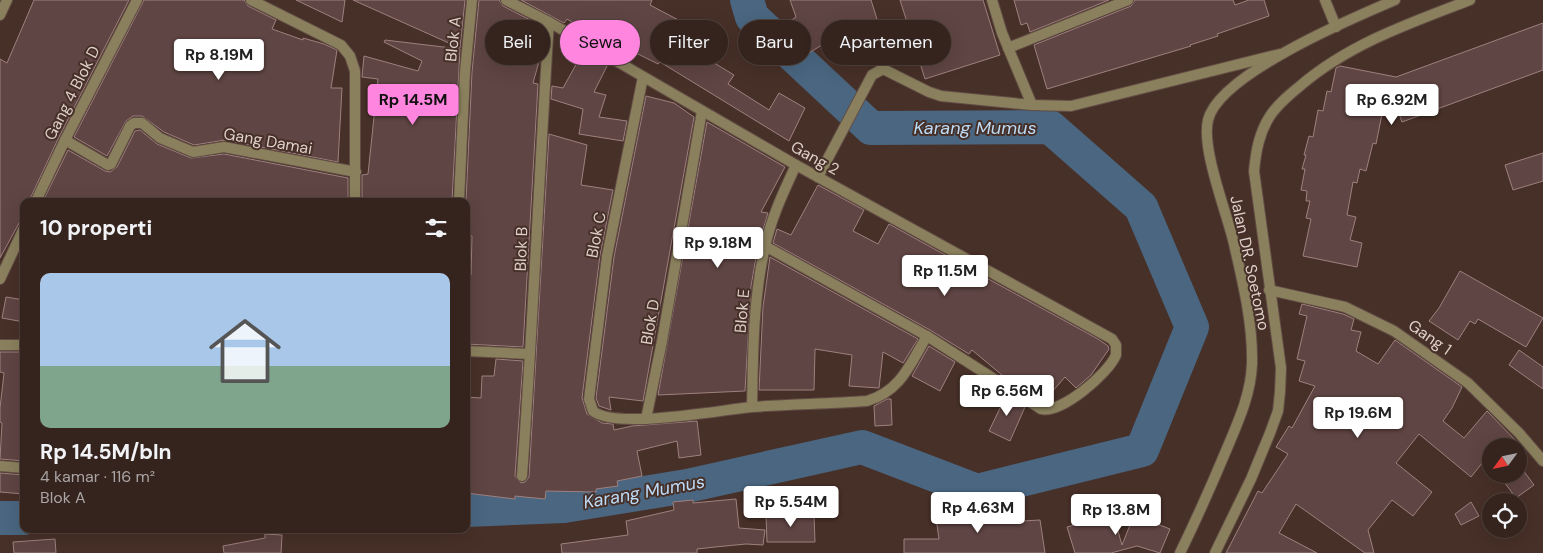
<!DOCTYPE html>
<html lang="id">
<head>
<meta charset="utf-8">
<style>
  :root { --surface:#35241e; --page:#40302b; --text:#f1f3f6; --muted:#aaa4a4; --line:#4f413c; --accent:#ff85de }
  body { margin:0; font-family:"DM Sans",sans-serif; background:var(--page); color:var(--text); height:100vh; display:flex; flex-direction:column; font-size:19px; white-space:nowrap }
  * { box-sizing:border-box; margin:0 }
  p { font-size:16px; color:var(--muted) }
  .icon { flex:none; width:28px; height:28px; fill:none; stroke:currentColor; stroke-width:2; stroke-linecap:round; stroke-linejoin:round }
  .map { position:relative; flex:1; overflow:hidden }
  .panel { position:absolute; left:20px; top:198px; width:450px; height:335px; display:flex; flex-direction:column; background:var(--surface); border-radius:10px; box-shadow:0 5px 20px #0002,0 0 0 1px var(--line) }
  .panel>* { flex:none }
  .banner { position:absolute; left:485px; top:20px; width:475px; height:45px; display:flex; gap:10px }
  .needle { width:32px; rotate:237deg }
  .buttons { position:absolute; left:1482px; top:438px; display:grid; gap:10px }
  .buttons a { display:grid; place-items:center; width:45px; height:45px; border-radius:50%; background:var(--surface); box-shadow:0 5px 20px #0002,0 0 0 1px var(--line); font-size:25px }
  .price { position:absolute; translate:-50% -42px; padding:0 11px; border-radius:5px; background:#fff; color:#222; font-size:16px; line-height:32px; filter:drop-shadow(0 1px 2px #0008) }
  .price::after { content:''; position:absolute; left:50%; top:30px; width:15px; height:11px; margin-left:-8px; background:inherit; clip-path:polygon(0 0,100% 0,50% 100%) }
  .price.on { background:var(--accent); color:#111 }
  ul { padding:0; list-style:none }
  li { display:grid; align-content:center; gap:10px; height:265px; padding:0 20px }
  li+li { border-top:1px solid var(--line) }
  li span { display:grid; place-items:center; height:155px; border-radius:10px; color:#555 }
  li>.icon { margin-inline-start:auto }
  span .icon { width:90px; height:90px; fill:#fffc; stroke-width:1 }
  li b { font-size:21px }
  h2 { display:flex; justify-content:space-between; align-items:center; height:60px; padding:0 20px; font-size:21px }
  .pill { padding:0 18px; border-radius:22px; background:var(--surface); box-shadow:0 5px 20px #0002,0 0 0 1px var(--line); font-size:18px; line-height:45px }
  .pill.on { background:var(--accent); color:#111 }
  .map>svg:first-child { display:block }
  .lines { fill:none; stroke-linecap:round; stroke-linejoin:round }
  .river { stroke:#4a6680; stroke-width:34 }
  .building { fill:#5f4543; stroke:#9e817f }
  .minor-casing { stroke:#624d45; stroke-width:12 }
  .tertiary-casing { stroke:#624d45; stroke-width:12 }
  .minor { stroke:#8a805d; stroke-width:10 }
  .tertiary { stroke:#8a805d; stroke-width:10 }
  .labels { text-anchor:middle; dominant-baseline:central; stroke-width:4; stroke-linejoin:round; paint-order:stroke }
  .street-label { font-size:16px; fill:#decfca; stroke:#473028 }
  .water-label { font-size:18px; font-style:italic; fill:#bddbf7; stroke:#473028 }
</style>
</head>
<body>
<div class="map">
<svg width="1543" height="553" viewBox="0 0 1543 553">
  <rect width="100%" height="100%" fill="#473028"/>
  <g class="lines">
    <g class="river">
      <polyline points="466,510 564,506 687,486 862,447 977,491 1142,450 1192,327 1141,207 1050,127 871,128 752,17 747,0"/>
      <polyline points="0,518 24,518"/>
    </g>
  </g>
  <g class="building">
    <polygon points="34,0 129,0 59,137 29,201 24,201 24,214 0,258 0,59 7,63"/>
    <polygon points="144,0 244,0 248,6 276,20 272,29 303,40 303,38 324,44 337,50 331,88 342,88 338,162 225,140 194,145 164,132 142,116 133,116 126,121 107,156 74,137"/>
    <polygon points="296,0 345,0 342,22"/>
    <polygon points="353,0 465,0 460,48"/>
    <polygon points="479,0 499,0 503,6 542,26 536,48 540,49 540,58 533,83 538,84 523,347 466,344 466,274 471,275 472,236 466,236 466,201 472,72"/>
    <polygon points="521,0 652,0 650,5 722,43 711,61 734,75 728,84 769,110 779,93 805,108 789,141 660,62 658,64 628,49 626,53 616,48 614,52 590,38 592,34 567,19 564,23"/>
    <polygon points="790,0 871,0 891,64 882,62 875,66 860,24 830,34 832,39 807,54 790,21 796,17"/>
    <polygon points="900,0 983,0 1000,55 925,79"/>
    <polygon points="1014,0 1109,0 1030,32 1027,23 1021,25"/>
    <polygon points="1135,0 1233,0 1235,5 1249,0 1264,0 1269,16 1217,34 1218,36 1190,45 1191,46 1047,89 1034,45 1131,6"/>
    <polygon points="1543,23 1543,70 1402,122 1388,84 1376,144 1373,143 1366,171 1360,169 1357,183 1353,182 1347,215 1356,217 1350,240 1362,243 1357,267 1303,256 1311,219 1306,218 1310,201 1306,201 1307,191 1301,190 1305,169 1302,169 1306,155 1304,155 1309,136 1313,137 1318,110 1323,111 1327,91 1331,92 1336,68 1340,66 1396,77"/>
    <polygon points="385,40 460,49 452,201 362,201 362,175 368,174 378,79 362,77 364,56 418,71 422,61 384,42"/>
    <polygon points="584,50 608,64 594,92 606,95 599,117 627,121 623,141 579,134 583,109 551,99 552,86 563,88"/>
    <polygon points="646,96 674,103 694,117 643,401 609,397 611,410 599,406 596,398 614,257"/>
    <polygon points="707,122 785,167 761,212 768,213 758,246 751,286 745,391 658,395"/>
    <polygon points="140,130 157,144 191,158 224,154 348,178 348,201 43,201 68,150 105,171 110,172 117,167 135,131"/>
    <polygon points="549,134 587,145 581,185 613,190 600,255 582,398 587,414 602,423 613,424 614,430 632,426 697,421 701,455 679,458 677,441 637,451 642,476 617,481 618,486 596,489 596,492 546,491 545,499 515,496 515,499 466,493 466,397 481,398 482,376 494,376 496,359 523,361 515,476 521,483 525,482 529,477"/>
    <polygon points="1543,153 1543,181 1513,190 1505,165"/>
    <polygon points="818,185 864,210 853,231 878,244 889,224 967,267 979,283 983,276 1098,339 1108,346 1109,349 1091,375 1076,388 1065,377 1045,400 1033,390 1031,394 1008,380 972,350 969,354 930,330 773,243 777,229 791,235"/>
    <polygon points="770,257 918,339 903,363 883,352 879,388 849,386 852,355 815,349 814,390 759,390 763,307"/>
    <polygon points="1460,271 1543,318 1526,347 1478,319 1475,324 1470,321 1458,340 1429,321 1439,308"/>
    <polygon points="6,297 24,300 24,322 2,318"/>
    <polygon points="1302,304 1343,314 1354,319 1351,330 1361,332 1356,351 1378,364 1395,340 1462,387 1452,408 1443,421 1464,438 1487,411 1521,446 1491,446 1491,452 1471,477 1419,434 1396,463 1432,492 1413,516 1392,500 1368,530 1374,553 1365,553 1296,504 1279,533 1317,553 1226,553 1258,491 1262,493 1288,454 1276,447 1289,426 1292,428 1315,386 1299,381 1305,361 1297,359 1307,316 1299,314"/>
    <polygon points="929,346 955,362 940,391 912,376"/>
    <polygon points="1519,350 1543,367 1543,389 1509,365"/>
    <polygon points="0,352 24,352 24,461 0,459 2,423 0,422 0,408 4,373 0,372"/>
    <polygon points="1002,392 1025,407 1010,441 989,431 1001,406 997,403"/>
    <polygon points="887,399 891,399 892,425 875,426 874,406"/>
    <polygon points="1520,466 1534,485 1516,498 1502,479 1509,474 1519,474"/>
    <polygon points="0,473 24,475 24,494 0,492"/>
    <polygon points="972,496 974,524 1040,520 1045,553 904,553 904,539 939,539 935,511 954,509 953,498"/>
    <polygon points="736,499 739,528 765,530 763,545 746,544 715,547 697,549 697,553 562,553 561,544 628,535 626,521 674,510 673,502 693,500 693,503"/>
    <polygon points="1471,502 1479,516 1461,525 1455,514"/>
    <polygon points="814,514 815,542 767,542 766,515"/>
    <polygon points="1113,514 1122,545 1134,515 1170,529 1160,553 1137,546 1111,553 1075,553 1067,527"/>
    <polygon points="265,534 282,535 281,553 224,553 223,546 265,538"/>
    <polygon points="55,539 56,553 14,553 13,542"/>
  </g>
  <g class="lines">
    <g class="minor-casing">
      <g id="minor">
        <polyline points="251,0 341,45 350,56 355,71 355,201"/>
        <path d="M506 0 549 22 796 165 1112 339 1116 345V355C1108 374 1061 414 1041 409L927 336 765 246"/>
        <polyline points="992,0 1002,33 1032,105 1071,106 1280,54"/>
        <polyline points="1325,0 1336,27"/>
        <polyline points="0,15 7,0"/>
        <polyline points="1008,48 1128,0"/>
        <path d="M643 77 607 256 589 399 593 411C616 430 719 410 752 407 790 404 828 404 867 401 901 391 910 364 927 336"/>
        <polyline points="65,140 108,165 111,164 130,126 134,123 142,123 160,138 193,152 224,147 356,172"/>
        <polyline points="818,177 872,75 883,69 929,92 941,96 1032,105"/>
        <polyline points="36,201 65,140 137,0"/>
        <polyline points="459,201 465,72 472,0"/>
        <polyline points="0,279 24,228"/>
        <polyline points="1269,290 1345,307 1394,331 1468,383 1519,433 1543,461"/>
        <polyline points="0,345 24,345"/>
        <polyline points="466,351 530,354"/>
        <path d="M752 407C753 354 753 299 765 247 771 218 784 191 796 165"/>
        <polyline points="646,419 662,341 702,111"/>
        <polyline points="0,466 24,468"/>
        <path d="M522 476C533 325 539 173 549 22"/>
      </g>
    </g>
    <g class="tertiary-casing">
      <g id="tertiary">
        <path d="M1180 553C1197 518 1213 482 1228 446 1239 420 1251 393 1252 364 1253 324 1243 283 1234 244 1227 213 1201 149 1208 120 1219 74 1353 18 1395 0"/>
        <path d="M1215 553 1251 479 1270 433 1278 411 1280 392 1281 368 1254 171C1256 151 1259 133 1270 116 1278 104 1289 95 1300 86 1349 44 1410 23 1470 0"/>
      </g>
    </g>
    <use href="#minor" class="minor"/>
    <use href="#tertiary" class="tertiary"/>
  </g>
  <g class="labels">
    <g class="street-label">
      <text transform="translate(453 39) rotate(-84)">Blok A</text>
      <text transform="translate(72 93) rotate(-63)">Gang 4 Blok D</text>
      <text transform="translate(268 141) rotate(10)">Gang Damai</text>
      <text transform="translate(815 158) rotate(29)">Gang 2</text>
      <text transform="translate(596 235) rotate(-79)">Blok C</text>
      <text transform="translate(521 249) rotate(-88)">Blok B</text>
      <text transform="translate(1250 263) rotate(78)">Jalan DR. Soetomo</text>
      <text transform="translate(742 311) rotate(-85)">Blok E</text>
      <text transform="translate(650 322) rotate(-80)">Blok D</text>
      <text transform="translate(1430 337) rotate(35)">Gang 1</text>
    </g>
    <g class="water-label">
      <text x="975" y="128">Karang Mumus</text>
      <text transform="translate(644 492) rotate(-10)">Karang Mumus</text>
    </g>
  </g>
</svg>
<div class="buttons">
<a><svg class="needle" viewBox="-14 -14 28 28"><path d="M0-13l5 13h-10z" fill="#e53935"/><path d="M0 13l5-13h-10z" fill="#aaa4a4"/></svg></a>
<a><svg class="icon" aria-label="locate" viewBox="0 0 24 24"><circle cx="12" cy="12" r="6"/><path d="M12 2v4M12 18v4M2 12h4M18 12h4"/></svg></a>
</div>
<b class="price" style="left:219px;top:81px">Rp 8.19M</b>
<b class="price on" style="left:413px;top:126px">Rp 14.5M</b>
<b class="price" style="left:1392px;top:126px">Rp 6.92M</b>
<b class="price" style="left:718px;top:269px">Rp 9.18M</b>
<b class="price" style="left:945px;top:297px">Rp 11.5M</b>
<b class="price" style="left:1007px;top:417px">Rp 6.56M</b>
<b class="price" style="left:1358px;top:439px">Rp 19.6M</b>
<b class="price" style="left:791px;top:528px">Rp 5.54M</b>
<b class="price" style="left:978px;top:534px">Rp 4.63M</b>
<b class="price" style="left:1116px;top:536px">Rp 13.8M</b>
<div class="banner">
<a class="pill">Beli</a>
<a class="pill on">Sewa</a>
<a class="pill">Filter</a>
<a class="pill">Baru</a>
<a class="pill">Apartemen</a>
</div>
<section class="panel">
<h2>10 properti<svg class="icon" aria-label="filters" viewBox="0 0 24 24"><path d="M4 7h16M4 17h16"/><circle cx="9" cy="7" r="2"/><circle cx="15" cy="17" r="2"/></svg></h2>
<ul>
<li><span style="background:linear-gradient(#a9c7e8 60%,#7fa58c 0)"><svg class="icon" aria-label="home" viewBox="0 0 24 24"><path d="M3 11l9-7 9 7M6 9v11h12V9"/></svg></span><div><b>Rp 14.5M/bln</b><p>4 kamar · 116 m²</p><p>Blok A</p></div></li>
</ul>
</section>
</div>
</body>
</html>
